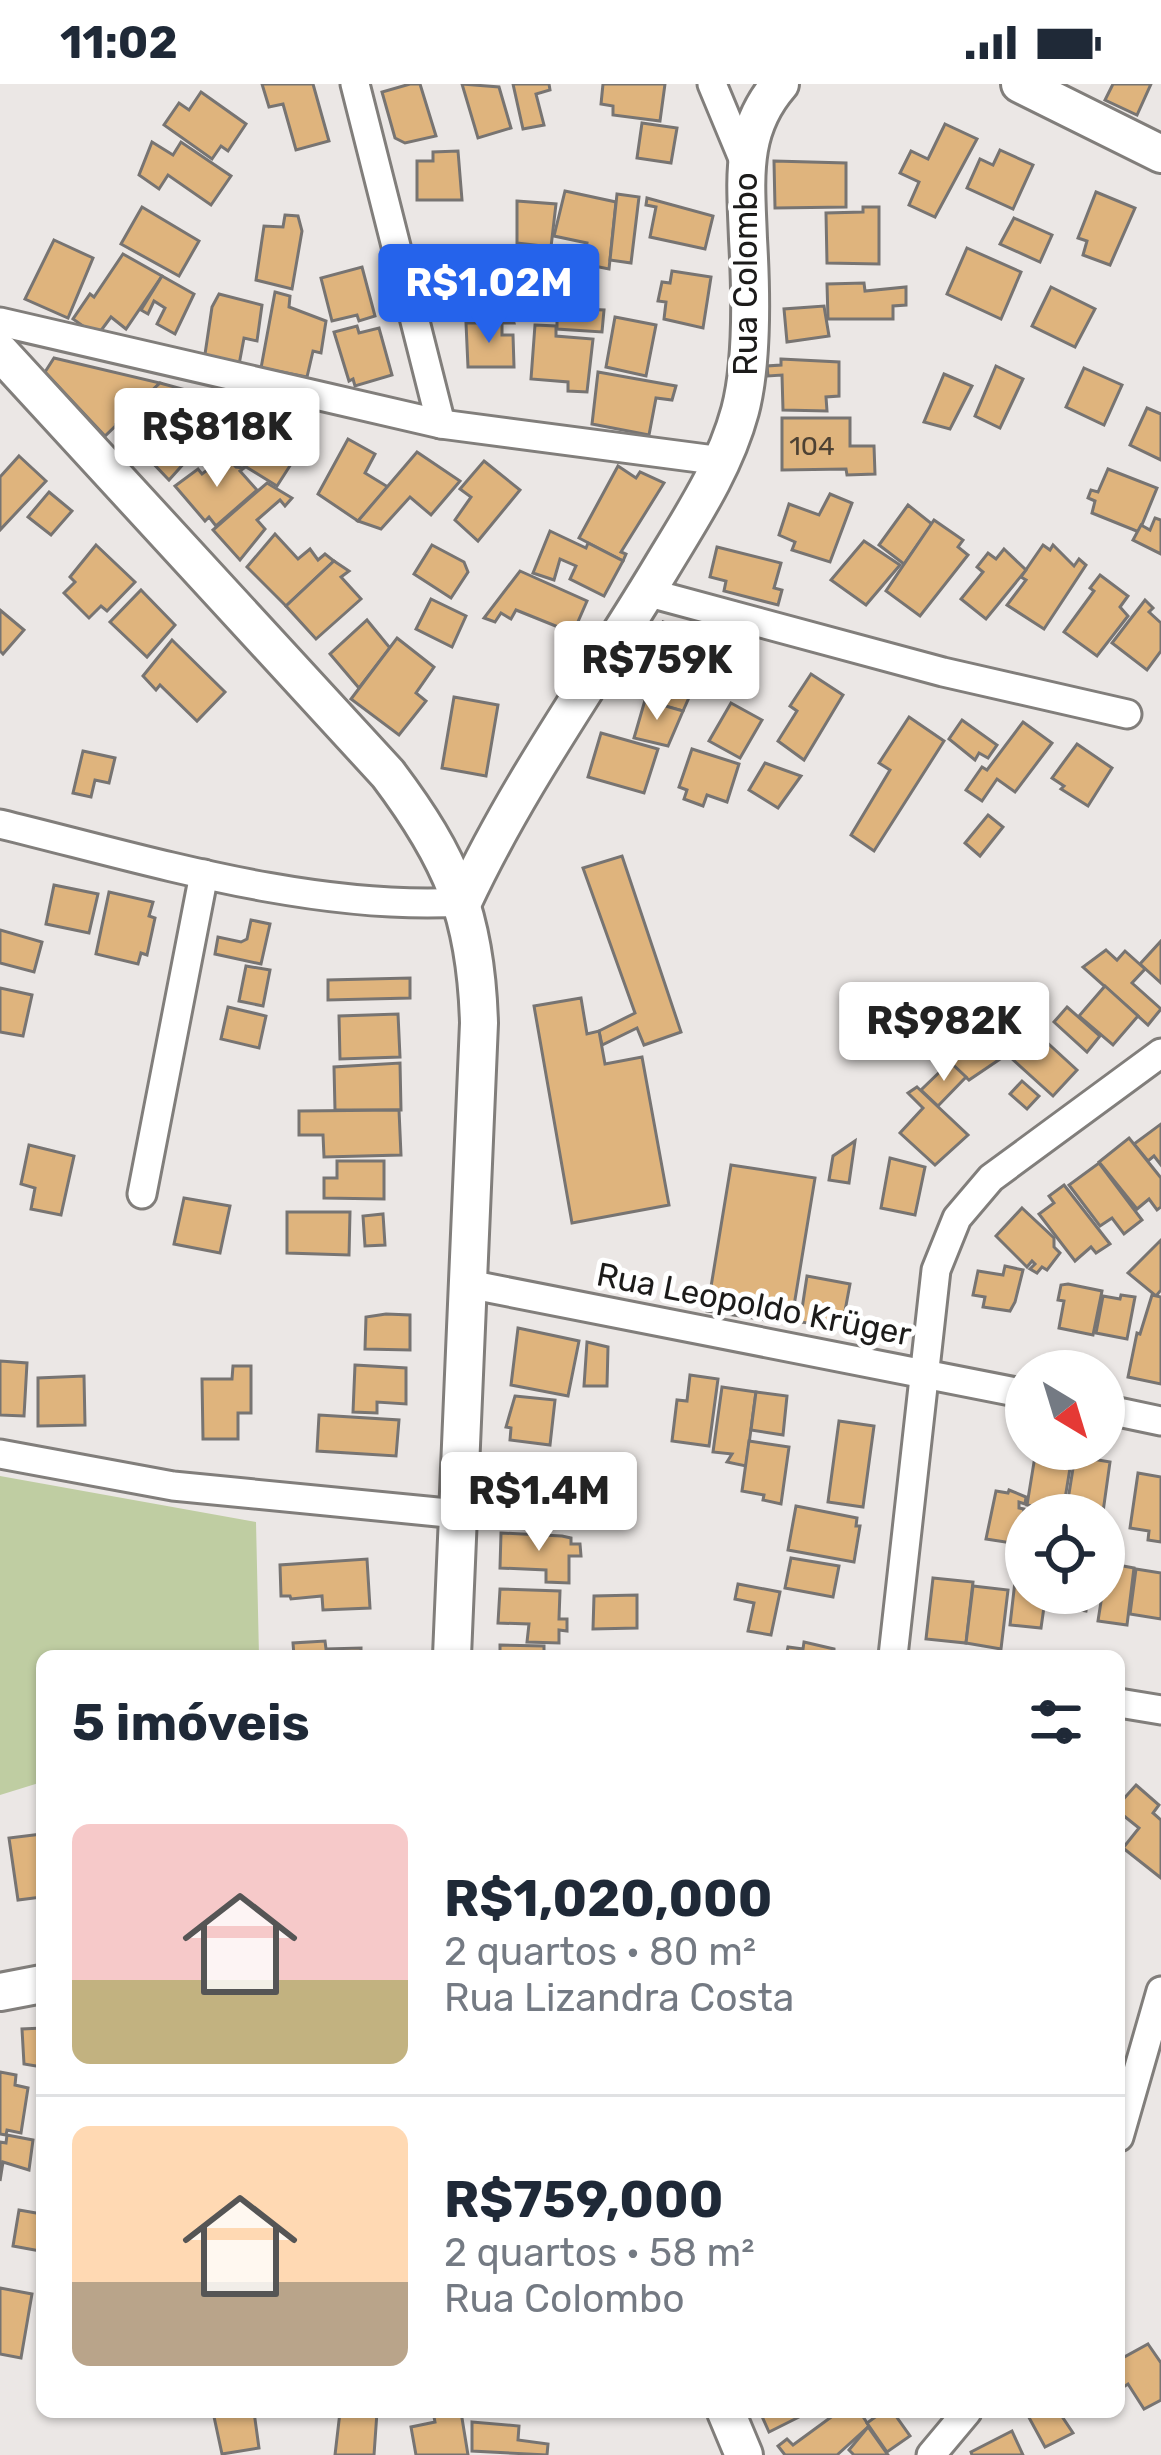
<!DOCTYPE html>
<html lang="pt">
<head>
<meta charset="utf-8">
<style>
  :root { --surface:#fff; --page:#f6f6f7; --text:#1f2937; --muted:#747a83; --line:#e0e1e3; --accent:#2563eb }
  body { margin:0; font-family:Rubik,sans-serif; background:var(--page); color:var(--text); height:100vh; display:flex; flex-direction:column; font-size:45px; white-space:nowrap }
  * { box-sizing:border-box; margin:0 }
  p { font-size:39px; color:var(--muted) }
  .icon { flex:none; width:66px; height:66px; fill:none; stroke:currentColor; stroke-width:2; stroke-linecap:round; stroke-linejoin:round }
  .map { position:relative; flex:1; overflow:hidden }
  .panel { position:absolute; left:36px; top:1566px; width:1089px; height:768px; display:flex; flex-direction:column; background:var(--surface); border-radius:18px; box-shadow:0 3px 9px #0004 }
  .panel>* { flex:none }
  .needle { width:78px; rotate:142deg }
  .tools { position:absolute; left:1005px; top:1266px; display:grid; gap:24px }
  .tools a { display:grid; place-items:center; width:120px; height:120px; border-radius:50%; background:var(--surface); box-shadow:0 3px 9px #0004; font-size:60px }
  .price { position:absolute; translate:-50% -102px; padding:0 27px; border-radius:12px; background:#fff; color:#222; font-size:39px; line-height:78px; filter:drop-shadow(0 3px 6px #0008) }
  .price::after { content:''; position:absolute; left:50%; top:72px; width:36px; height:27px; margin-left:-18px; background:inherit; clip-path:polygon(0 0,100% 0,50% 100%) }
  .price.on { background:var(--accent); color:#fff }
  ul { padding:0; list-style:none }
  li { display:flex; align-items:center; gap:36px; height:300px; padding:0 36px }
  li+li { border-top:3px solid var(--line) }
  li span { display:grid; place-items:center; flex:none; width:336px; height:240px; border-radius:18px; color:#555 }
  li>.icon { margin-inline-start:auto }
  span .icon { width:144px; height:144px; fill:#fffc; stroke-width:1 }
  li b { font-size:51px }
  h2 { display:flex; justify-content:space-between; align-items:center; height:144px; padding:0 36px; font-size:51px }
  .status { display:flex; justify-content:space-between; align-items:center; height:84px; padding:0 60px; background:var(--surface); direction:ltr }
  .status svg { height:33px; fill:currentColor }
  .map>svg:first-child { display:block }
  .green { fill:#bfcda2 }
  .building { fill:#dfb47d; stroke:#777472; stroke-width:3 }
  .lines { fill:none; stroke-linecap:round; stroke-linejoin:round }
  .street-casing { stroke:#817e7b; stroke-width:33 }
  .secondary-casing { stroke:#817e7b; stroke-width:42 }
  .street { stroke:#fff; stroke-width:27 }
  .secondary { stroke:#fff; stroke-width:36 }
  .labels { text-anchor:middle; dominant-baseline:central; stroke-width:10; stroke-linejoin:round; paint-order:stroke }
  .number-label { font-size:27px; fill:#4d4133 }
  .street-label { font-size:33px; fill:#1c1b1a; stroke:#fff }
</style>
</head>
<body>
<div class="status"><b>11:02</b><svg viewBox="0 0 49 12"><path d="M0 12V9h3v3zM5 12V6h3v6zM10 12V3h3v9zM15 12V0h3v12zM26 1h20v11H26zM47 4h2v5h-2z"/></svg></div>
<div class="map">
<svg width="1161" height="2371" viewBox="0 0 1161 2371">
  <rect width="100%" height="100%" fill="#ebe7e5"/>
  <polygon class="green" points="0,1392 256,1438 259,1572 42,1572 42,1698 0,1711"/>
  <g class="building">
    <polygon points="262,0 313,0 329,57 296,66 283,20 269,23"/>
    <polygon points="410,0 420,0 436,52 405,59 395,54 382,8"/>
    <polygon points="462,0 499,3 511,44 478,54"/>
    <polygon points="513,0 549,0 550,6 536,10 544,41 523,45"/>
    <polygon points="603,0 665,0 660,37 613,31 613,22 601,20"/>
    <polygon points="1113,0 1151,0 1137,31 1105,16"/>
    <polygon points="201,8 246,40 228,67 221,62 212,75 164,41 179,19 189,26"/>
    <polygon points="642,39 677,44 671,79 637,74"/>
    <polygon points="945,40 977,55 935,133 909,121 919,98 900,89 911,67 928,75"/>
    <polygon points="152,58 173,71 181,58 231,92 211,121 168,91 159,105 139,91"/>
    <polygon points="1000,66 1033,81 1013,125 967,104 980,75 993,81"/>
    <polygon points="458,67 462,116 417,116 417,77 433,77 433,68"/>
    <polygon points="774,77 846,79 846,123 775,124"/>
    <polygon points="565,107 616,118 609,185 584,180 587,159 554,152"/>
    <polygon points="1096,108 1135,124 1110,181 1083,171 1087,157 1078,154"/>
    <polygon points="617,110 639,113 631,179 610,176"/>
    <polygon points="647,114 713,132 705,165 650,153 656,123 646,121"/>
    <polygon points="517,117 556,120 551,163 517,159"/>
    <polygon points="142,123 199,157 179,192 121,160"/>
    <polygon points="863,123 879,123 879,180 827,179 826,129 863,128"/>
    <polygon points="285,131 298,132 302,147 292,205 256,196 264,142 283,143"/>
    <polygon points="1014,134 1052,151 1040,178 1000,160"/>
    <polygon points="54,156 93,174 68,234 25,215"/>
    <polygon points="967,164 1021,188 1001,235 947,210"/>
    <polygon points="123,170 162,192 126,245 111,233 97,252 73,235 90,210 94,213"/>
    <polygon points="362,183 375,232 359,237 357,231 332,237 321,194"/>
    <polygon points="672,187 711,193 703,244 664,235 666,218 658,217 662,198 670,199"/>
    <polygon points="162,192 194,210 175,250 157,240 165,224 154,217 148,230 141,226"/>
    <polygon points="502,196 514,239 468,239 467,232 455,233 453,210 466,208 464,200"/>
    <polygon points="864,199 865,207 906,203 906,221 893,222 893,235 828,235 827,200"/>
    <polygon points="1051,203 1095,225 1075,263 1032,242"/>
    <polygon points="275,208 290,212 289,223 326,237 321,269 313,267 307,293 261,284"/>
    <polygon points="219,210 262,221 257,257 244,254 238,286 204,277 212,223"/>
    <polygon points="824,222 829,252 787,258 784,225"/>
    <polygon points="557,224 604,226 602,248 557,245"/>
    <polygon points="615,233 656,241 646,292 606,283"/>
    <polygon points="466,239 502,239 502,251 513,251 514,283 468,283"/>
    <polygon points="535,241 556,242 556,252 593,255 587,308 568,307 568,298 531,295"/>
    <polygon points="357,242 359,249 379,244 392,291 355,302 353,295 349,297 334,248"/>
    <polygon points="54,274 160,299 105,352 45,288"/>
    <polygon points="781,275 839,278 839,312 826,313 827,327 783,326 782,291 768,292 767,282 781,281"/>
    <polygon points="996,282 1023,295 1000,344 975,332"/>
    <polygon points="1084,284 1122,301 1104,341 1066,323"/>
    <polygon points="598,288 676,302 672,316 656,314 649,351 592,340"/>
    <polygon points="944,290 972,302 950,345 924,338"/>
    <polygon points="160,299 204,311 143,369 116,340"/>
    <polygon points="1147,324 1161,330 1161,376 1130,361"/>
    <polygon points="782,334 850,334 850,362 874,362 875,390 847,391 846,385 782,386"/>
    <polygon points="177,349 195,367 169,396 148,374"/>
    <polygon points="348,355 375,370 365,389 388,403 358,437 318,410"/>
    <polygon points="259,356 293,377 277,402 243,381"/>
    <polygon points="417,368 460,397 431,431 410,413 381,445 358,437"/>
    <polygon points="219,371 224,378 228,374 236,383 244,384 240,387 257,406 216,442 209,433 205,437 175,402 198,385 202,390 218,378 215,374"/>
    <polygon points="19,372 46,397 0,446 0,393"/>
    <polygon points="484,377 520,406 478,457 455,436 471,413 460,405"/>
    <polygon points="618,382 636,394 640,388 664,399 621,468 626,470 623,477 579,454"/>
    <polygon points="1108,385 1157,404 1139,448 1092,429 1095,417 1088,414 1091,406 1098,408"/>
    <polygon points="267,399 292,414 285,422 280,416 257,436 265,445 240,476 213,446"/>
    <polygon points="49,408 72,427 51,451 28,433"/>
    <polygon points="830,410 852,419 830,478 792,466 795,458 779,451 789,420 819,431"/>
    <polygon points="908,421 932,440 904,480 879,461"/>
    <polygon points="1155,434 1161,436 1161,470 1133,456 1141,441 1150,446"/>
    <polygon points="934,436 963,456 958,463 968,471 920,532 886,507"/>
    <polygon points="550,447 586,464 588,459 623,477 604,512 570,495 576,482 560,475 554,496 533,489"/>
    <polygon points="275,450 298,475 310,465 318,476 325,470 334,477 286,522 247,483"/>
    <polygon points="864,457 900,481 866,521 831,496"/>
    <polygon points="96,461 135,498 107,527 101,522 89,534 64,509 75,498 70,493"/>
    <polygon points="432,461 464,478 468,488 451,514 414,490"/>
    <polygon points="1043,461 1050,466 1053,461 1074,482 1079,475 1086,481 1044,545 1007,521 1026,496 1021,493"/>
    <polygon points="717,463 781,479 774,504 782,506 778,521 724,507 726,497 710,493"/>
    <polygon points="1004,465 1026,486 986,535 961,515 983,488 977,483 988,469 996,475"/>
    <polygon points="334,477 349,487 341,493 361,515 316,555 286,522"/>
    <polygon points="520,487 587,517 573,549 516,526 511,535 501,529 495,538 484,534"/>
    <polygon points="1100,491 1128,512 1120,523 1128,532 1097,572 1064,548 1094,507 1090,504"/>
    <polygon points="141,506 175,541 147,573 110,538"/>
    <polygon points="431,515 466,532 452,563 416,545"/>
    <polygon points="1145,516 1153,524 1149,528 1161,539 1161,567 1147,586 1112,559"/>
    <polygon points="0,526 24,546 3,570 0,567"/>
    <polygon points="367,536 390,564 359,604 330,570"/>
    <polygon points="663,538 687,548 689,543 715,555 683,627 664,622 675,594 645,582"/>
    <polygon points="397,554 434,583 416,609 426,617 399,651 351,615"/>
    <polygon points="172,556 225,608 197,637 160,601 156,606 143,592"/>
    <polygon points="811,590 843,611 804,676 778,657 797,627 790,622"/>
    <polygon points="454,613 498,621 486,692 442,684"/>
    <polygon points="645,616 683,627 668,662 634,654"/>
    <polygon points="731,619 762,636 740,674 709,657"/>
    <polygon points="909,633 944,657 874,767 851,751 890,686 879,679"/>
    <polygon points="962,636 997,661 988,674 979,669 975,676 949,655"/>
    <polygon points="1023,638 1052,659 1015,708 997,695 982,717 966,706 982,683 987,686"/>
    <polygon points="601,649 658,665 644,709 588,693"/>
    <polygon points="1077,660 1112,684 1088,722 1061,705 1064,702 1052,694"/>
    <polygon points="692,665 739,680 727,718 707,711 703,722 684,715 687,706 679,703"/>
    <polygon points="83,667 115,674 109,699 95,696 91,713 73,709"/>
    <polygon points="765,679 801,692 778,724 749,706"/>
    <polygon points="988,731 1003,743 980,772 965,759"/>
    <polygon points="622,772 681,948 644,961 637,944 602,961 599,947 635,929 583,784"/>
    <polygon points="54,801 98,810 89,849 46,840"/>
    <polygon points="109,808 153,818 149,832 155,834 147,871 141,869 138,880 96,870"/>
    <polygon points="251,836 270,840 261,880 215,870 218,853 241,858 247,855"/>
    <polygon points="0,846 42,858 34,888 0,879"/>
    <polygon points="1161,857 1161,899 1140,880"/>
    <polygon points="1106,866 1117,876 1125,867 1145,885 1132,899 1161,925 1148,941 1083,883"/>
    <polygon points="246,882 270,886 263,922 239,917"/>
    <polygon points="410,894 410,914 328,916 328,896"/>
    <polygon points="1105,902 1138,932 1113,961 1079,932"/>
    <polygon points="0,904 32,911 23,952 0,948"/>
    <polygon points="581,914 587,950 599,947 605,980 642,973 669,1121 572,1139 534,922"/>
    <polygon points="228,923 266,932 259,964 221,955"/>
    <polygon points="1067,923 1100,952 1087,968 1054,938"/>
    <polygon points="398,930 400,973 340,975 339,932"/>
    <polygon points="1017,931 1077,986 1053,1012 1000,964 1009,954 998,945"/>
    <polygon points="983,955 1003,973 969,996 950,978"/>
    <polygon points="950,978 966,993 938,1022 921,1006"/>
    <polygon points="400,979 401,1026 335,1026 334,983"/>
    <polygon points="1022,997 1039,1012 1027,1025 1010,1010"/>
    <polygon points="917,1003 968,1051 935,1081 900,1049 923,1024 908,1009"/>
    <polygon points="399,1026 401,1071 324,1073 323,1051 299,1051 299,1027"/>
    <polygon points="1161,1040 1161,1081 1154,1072 1148,1077 1134,1060"/>
    <polygon points="1129,1054 1161,1094 1161,1123 1157,1126 1149,1115 1137,1125 1099,1078"/>
    <polygon points="855,1057 849,1099 829,1096 833,1072"/>
    <polygon points="29,1061 74,1072 61,1131 31,1125 35,1104 21,1100"/>
    <polygon points="890,1074 925,1083 915,1131 881,1124"/>
    <polygon points="337,1077 384,1077 384,1115 324,1114 324,1094 337,1094"/>
    <polygon points="1099,1079 1142,1136 1124,1150 1112,1134 1100,1142 1069,1101"/>
    <polygon points="731,1081 815,1094 791,1240 707,1227"/>
    <polygon points="1064,1101 1110,1160 1096,1169 1091,1163 1075,1177 1039,1130 1054,1119 1049,1112"/>
    <polygon points="184,1114 230,1122 220,1169 174,1160"/>
    <polygon points="1022,1124 1054,1154 1054,1163 1060,1169 1047,1186 1042,1183 1037,1189 1030,1185 1035,1180 1032,1177 1027,1183 996,1152"/>
    <polygon points="287,1128 350,1128 349,1171 287,1169"/>
    <polygon points="383,1130 385,1161 365,1162 363,1132"/>
    <polygon points="1161,1156 1161,1206 1156,1212 1128,1189"/>
    <polygon points="1005,1182 1023,1186 1015,1218 1010,1227 983,1223 985,1213 973,1211 978,1187 1003,1191"/>
    <polygon points="807,1192 850,1200 842,1243 800,1238"/>
    <polygon points="1068,1200 1102,1207 1093,1251 1059,1244 1064,1217 1058,1216 1061,1201"/>
    <polygon points="1121,1211 1135,1213 1127,1255 1096,1249 1103,1212 1120,1215"/>
    <polygon points="1152,1211 1161,1213 1161,1300 1128,1293 1137,1249 1140,1250"/>
    <polygon points="386,1230 410,1231 410,1266 365,1265 366,1233"/>
    <polygon points="518,1244 579,1257 568,1312 511,1301"/>
    <polygon points="587,1258 608,1263 607,1302 584,1302"/>
    <polygon points="0,1277 27,1279 24,1332 0,1331"/>
    <polygon points="355,1281 406,1284 406,1320 377,1318 377,1329 353,1328"/>
    <polygon points="233,1282 251,1282 251,1329 238,1329 238,1355 203,1355 202,1295 232,1295"/>
    <polygon points="690,1291 718,1295 709,1362 672,1357 677,1316 687,1317"/>
    <polygon points="84,1292 85,1341 38,1342 38,1294"/>
    <polygon points="722,1303 756,1308 746,1382 727,1378 732,1370 713,1368"/>
    <polygon points="756,1308 787,1312 783,1351 751,1346"/>
    <polygon points="515,1312 555,1316 550,1361 510,1356 511,1344 506,1343"/>
    <polygon points="319,1331 399,1336 396,1372 317,1367"/>
    <polygon points="839,1337 874,1342 863,1423 828,1418"/>
    <polygon points="749,1357 789,1363 781,1420 763,1416 764,1411 742,1407"/>
    <polygon points="1036,1366 1072,1372 1063,1427 1027,1421"/>
    <polygon points="1075,1372 1110,1378 1103,1428 1067,1422"/>
    <polygon points="504,1375 573,1378 570,1430 541,1429 543,1412 503,1410"/>
    <polygon points="1138,1389 1161,1393 1161,1458 1148,1456 1149,1447 1130,1444"/>
    <polygon points="1009,1406 1026,1413 1025,1420 1019,1418 1019,1424 1024,1425 1018,1464 1012,1463 1012,1459 986,1455 996,1407 1008,1409"/>
    <polygon points="796,1422 857,1434 856,1442 860,1442 854,1478 788,1466"/>
    <polygon points="501,1449 562,1452 571,1454 571,1460 580,1460 581,1472 569,1472 569,1499 546,1498 546,1486 500,1484"/>
    <polygon points="791,1474 839,1482 833,1513 785,1504"/>
    <polygon points="367,1475 370,1524 323,1526 322,1512 291,1515 290,1512 281,1512 280,1481"/>
    <polygon points="1107,1479 1134,1484 1127,1541 1098,1537"/>
    <polygon points="1017,1480 1026,1481 1026,1509 1046,1509 1041,1544 1010,1541"/>
    <polygon points="1136,1485 1161,1489 1161,1535 1130,1530"/>
    <polygon points="933,1494 973,1498 966,1559 926,1555"/>
    <polygon points="738,1500 780,1508 771,1551 748,1547 754,1519 735,1515"/>
    <polygon points="973,1502 1008,1506 1001,1565 966,1559"/>
    <polygon points="500,1505 560,1507 559,1535 567,1535 567,1547 559,1546 559,1559 527,1558 529,1540 498,1539"/>
    <polygon points="1054,1509 1089,1509 1086,1527 1052,1521"/>
    <polygon points="637,1511 637,1544 593,1545 594,1512"/>
    <polygon points="325,1557 326,1565 361,1564 361,1572 294,1572 293,1559"/>
    <polygon points="804,1558 834,1565 834,1572 786,1572 788,1563 803,1565"/>
    <polygon points="500,1561 544,1562 544,1572 494,1572 500,1571"/>
    <polygon points="1136,1701 1159,1721 1153,1729 1161,1736 1161,1794 1123,1764 1139,1744 1119,1728 1119,1720"/>
    <polygon points="42,1750 42,1813 18,1816 9,1754"/>
    <polygon points="42,1944 42,1983 24,1980 22,1945"/>
    <polygon points="0,1988 16,1991 15,2001 28,2004 21,2049 7,2046 6,2051 0,2050"/>
    <polygon points="7,2051 33,2056 29,2086 3,2078 0,2097 0,2058 6,2059"/>
    <polygon points="19,2126 42,2130 40,2167 13,2162"/>
    <polygon points="0,2204 32,2210 21,2274 0,2270"/>
    <polygon points="1148,2260 1161,2279 1161,2316 1144,2325 1128,2300 1119,2306 1119,2276"/>
    <polygon points="213,2328 254,2328 259,2364 222,2370"/>
    <polygon points="340,2328 377,2328 374,2371 335,2371"/>
    <polygon points="461,2328 468,2371 416,2371 411,2343 435,2338 434,2333"/>
    <polygon points="760,2328 809,2328 769,2348"/>
    <polygon points="838,2328 860,2328 869,2342 837,2371 785,2371 778,2362 787,2355 793,2361"/>
    <polygon points="882,2328 893,2328 910,2352 887,2368 867,2339"/>
    <polygon points="1026,2328 1059,2328 1073,2349 1045,2363"/>
    <polygon points="472,2338 519,2342 518,2356 548,2360 547,2371 472,2367"/>
    <polygon points="868,2343 888,2371 854,2371 849,2366"/>
    <polygon points="1012,2347 1023,2371 972,2371 971,2368"/>
  </g>
  <g class="lines">
    <g class="street-casing">
      <g id="street">
        <polyline points="355,0 441,340"/>
        <polyline points="712,0 744,77"/>
        <polyline points="0,238 441,340 722,377"/>
        <polyline points="646,508 943,588 1127,630"/>
        <path d="M0 740C148 776 310 827 463 818"/>
        <polyline points="142,1110 204,790"/>
        <polyline points="468,1200 1026,1310"/>
        <polyline points="1104,1325 1161,1337"/>
        <polyline points="0,1370 173,1402 458,1430"/>
        <polyline points="893,1572 936,1186 957,1134 991,1094 1161,969"/>
        <polyline points="1119,1619 1161,1626"/>
        <polyline points="1119,2053 1161,1907"/>
        <polyline points="931,2371 967,2328"/>
      </g>
    </g>
    <g class="secondary-casing">
      <g id="secondary">
        <polyline points="1020,0 1161,70"/>
        <path d="M0 268 388 690C452 775 476 832 479 939L452 1572"/>
        <path d="M463 818C517 702 592 598 658 489 689 437 724 386 740 327 753 278 751 206 748 155 746 96 739 47 780 0"/>
        <polyline points="0,1908 42,1900"/>
        <polyline points="726,2328 744,2371"/>
      </g>
    </g>
    <use href="#street" class="street"/>
    <use href="#secondary" class="secondary"/>
  </g>
  <g class="labels">
    <g class="number-label">
      <text x="812" y="362">104</text>
    </g>
    <g class="street-label">
      <text transform="translate(745 190) rotate(-90)">Rua Colombo</text>
      <text transform="translate(754 1220) rotate(11)">Rua Leopoldo Krüger</text>
    </g>
  </g>
</svg>
<div class="tools">
<a><svg class="needle" viewBox="-14 -14 28 28"><path d="M0-13l5 13h-10z" fill="#e53935"/><path d="M0 13l5-13h-10z" fill="#747a83"/></svg></a>
<a><svg class="icon" aria-label="locate" viewBox="0 0 24 24"><circle cx="12" cy="12" r="6"/><path d="M12 2v4M12 18v4M2 12h4M18 12h4"/></svg></a>
</div>
<b class="price on" style="left:489px;top:262px">R$1.02M</b>
<b class="price" style="left:217px;top:406px">R$818K</b>
<b class="price" style="left:657px;top:639px">R$759K</b>
<b class="price" style="left:944px;top:1000px">R$982K</b>
<b class="price" style="left:539px;top:1470px">R$1.4M</b>
<section class="panel">
<h2>5 imóveis<svg class="icon" aria-label="filters" viewBox="0 0 24 24"><path d="M4 7h16M4 17h16"/><circle cx="9" cy="7" r="2"/><circle cx="15" cy="17" r="2"/></svg></h2>
<ul>
<li><span style="background:linear-gradient(#f6c9c9 65%,#c2b280 0)"><svg class="icon" aria-label="home" viewBox="0 0 24 24"><path d="M3 11l9-7 9 7M6 9v11h12V9"/></svg></span><div><b>R$1,020,000</b><p>2 quartos · 80 m²</p><p>Rua Lizandra Costa</p></div></li>
<li><span style="background:linear-gradient(#ffd9b3 65%,#b9a48a 0)"><svg class="icon" aria-label="home" viewBox="0 0 24 24"><path d="M3 11l9-7 9 7M6 9v11h12V9"/></svg></span><div><b>R$759,000</b><p>2 quartos · 58 m²</p><p>Rua Colombo</p></div></li>
</ul>
</section>
</div>
</body>
</html>
